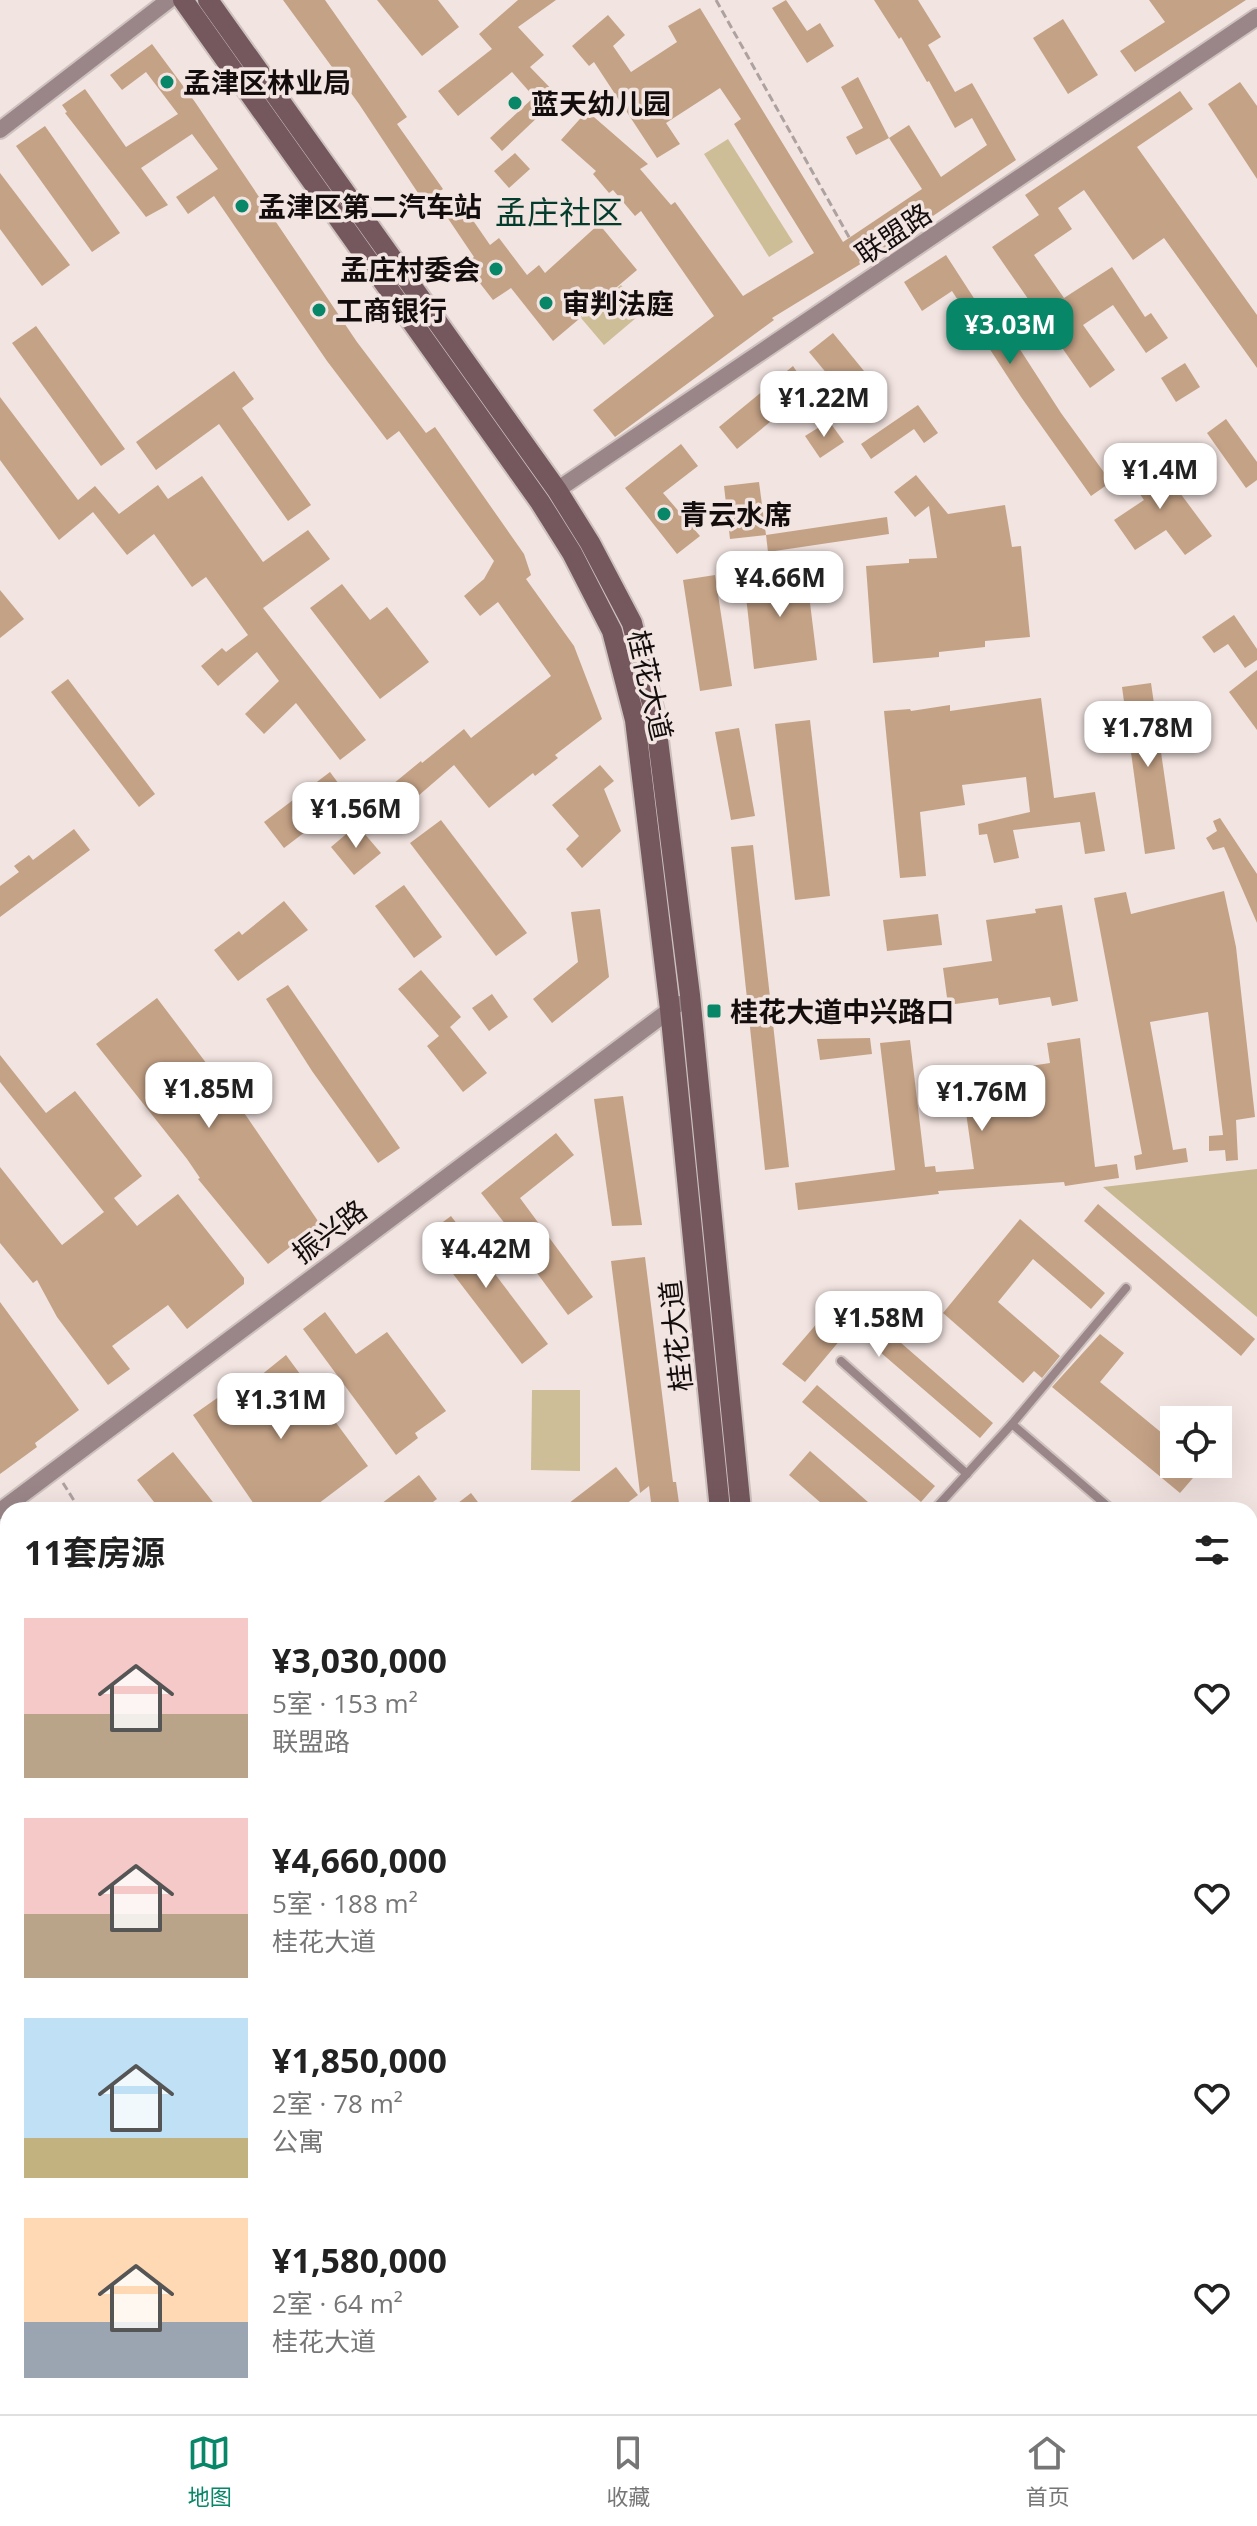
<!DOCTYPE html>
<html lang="zh">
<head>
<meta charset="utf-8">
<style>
  :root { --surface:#fff; --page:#f2f2f2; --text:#222; --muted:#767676; --line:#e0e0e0; --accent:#088668 }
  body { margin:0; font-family:"Open Sans","Noto Sans SC",sans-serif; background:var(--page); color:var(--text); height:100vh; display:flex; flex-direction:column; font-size:30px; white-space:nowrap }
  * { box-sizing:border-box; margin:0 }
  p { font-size:26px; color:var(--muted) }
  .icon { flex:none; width:44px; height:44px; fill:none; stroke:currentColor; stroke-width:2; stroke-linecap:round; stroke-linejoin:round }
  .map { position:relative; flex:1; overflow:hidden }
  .details { position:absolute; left:0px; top:1502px; width:1258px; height:912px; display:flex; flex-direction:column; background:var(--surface); border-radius:24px 24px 0 0; box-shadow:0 8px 32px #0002 }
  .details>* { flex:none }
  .fabs { position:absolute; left:1160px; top:1406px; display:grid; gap:16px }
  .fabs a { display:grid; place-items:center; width:72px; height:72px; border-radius:0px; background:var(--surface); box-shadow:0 8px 32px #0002; font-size:40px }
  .price { position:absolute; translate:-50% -68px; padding:0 18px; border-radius:16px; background:#fff; color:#222; font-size:26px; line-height:52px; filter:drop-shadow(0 2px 4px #0008) }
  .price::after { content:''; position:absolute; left:50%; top:48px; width:24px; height:18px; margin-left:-12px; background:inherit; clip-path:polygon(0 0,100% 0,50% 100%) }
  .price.active { background:var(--accent); color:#fff }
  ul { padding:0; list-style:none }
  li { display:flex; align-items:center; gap:24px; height:200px; padding:0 24px }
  li span { display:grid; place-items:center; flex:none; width:224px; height:160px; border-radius:0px; color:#555 }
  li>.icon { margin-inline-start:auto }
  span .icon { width:96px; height:96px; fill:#fffc; stroke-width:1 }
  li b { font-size:34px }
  h2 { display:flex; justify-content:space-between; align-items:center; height:96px; padding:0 24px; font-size:34px }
  .menu { display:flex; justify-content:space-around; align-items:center; height:112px; border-top:2px solid var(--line); background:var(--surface); font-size:22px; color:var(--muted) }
  .menu a { display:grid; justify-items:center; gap:4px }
  .menu .active { color:var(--accent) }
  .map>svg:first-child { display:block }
  .green { fill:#cdbe98 }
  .forest { fill:#c7b891 }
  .building { fill:#c4a286 }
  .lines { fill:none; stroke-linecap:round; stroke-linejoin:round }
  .service-casing { stroke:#cec2bf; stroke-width:12 }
  .minor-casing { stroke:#cec2bf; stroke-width:20 }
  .secondary-casing { stroke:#cec2bf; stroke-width:24 }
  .path { stroke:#ada2a0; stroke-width:3; stroke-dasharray:8 4; stroke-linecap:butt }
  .service { stroke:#9a8689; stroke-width:8 }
  .minor { stroke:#9a8689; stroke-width:16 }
  .secondary { stroke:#74585d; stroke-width:20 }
  .poi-dot { fill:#088668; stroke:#f2e4e1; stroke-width:3 }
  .labels { text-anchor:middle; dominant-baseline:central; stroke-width:7; stroke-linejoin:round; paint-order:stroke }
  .poi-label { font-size:28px; font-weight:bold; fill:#130e0d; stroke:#f2e4e1; text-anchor:start }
  .street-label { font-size:28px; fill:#130e0d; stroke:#f2e4e1 }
  .quarter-label { font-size:32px; fill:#033b2c; stroke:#f2e4e1 }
</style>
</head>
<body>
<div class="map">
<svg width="1257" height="2414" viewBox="0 0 1257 2414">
  <rect width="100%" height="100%" fill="#f2e4e1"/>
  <g class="green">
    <polygon points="728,139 793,242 769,257 704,154"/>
    <polygon points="621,285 643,312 604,345 581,318"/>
    <polygon points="532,1390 580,1390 580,1471 531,1470"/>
  </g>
  <polygon class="forest" points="1257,1169 1257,1317 1103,1187"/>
  <g class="building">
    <polygon points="283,0 325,0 407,117 397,124 443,189 424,202 359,104"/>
    <polygon points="377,0 438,0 459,27 422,56"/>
    <polygon points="518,0 556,0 518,27 544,55 530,67 559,97 502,151 490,138 534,97 512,72 458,116 438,91 492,49 479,34"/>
    <polygon points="786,0 807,31 820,23 834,46 807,63 772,8"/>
    <polygon points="874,0 918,0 941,37 928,45 955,92 972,83 1016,160 872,257 772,318 774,320 615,437 593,410 714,316 641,211 635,216 613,190 609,193 593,174 596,171 561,140 587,111 648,164 640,169 671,205 675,202 743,296 814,253 734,124 741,119 720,88 666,123 680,144 657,158 594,62 589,66 572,46 608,15 625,35 613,46 631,72 677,42 668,26 700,8 843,242 922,189 889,138 909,125 941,177 987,145 972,118 955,128 929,81 927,82 901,37 899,39"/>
    <polygon points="1149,0 1246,0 1135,72 1120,51 1165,22"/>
    <polygon points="1063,19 1098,75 1068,94 1033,38"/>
    <polygon points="152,44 195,102 357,342 426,433 435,427 524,554 531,575 526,579 574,646 602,719 555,755 558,758 535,776 533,773 489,808 454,765 396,815 385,802 398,791 393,784 421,761 422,763 464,729 471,738 551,676 498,602 480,616 464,596 484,579 494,561 399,431 387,440 327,361 214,196 188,214 176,197 218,169 192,134 141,168 168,205 146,217 65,113 67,112 62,105 85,89 126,147 178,114 146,72 122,90 110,75"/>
    <polygon points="858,77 889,138 856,155 846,137 863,128 841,87"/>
    <polygon points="1240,82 1257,106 1257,179 1208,104"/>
    <polygon points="1180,91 1193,109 1137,147 1257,315 1257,368 1164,238 1133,260 1084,190 1058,208 1072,229 1034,255 1064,298 1112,267 1145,317 1151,313 1168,338 1146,353 1113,305 1083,325 1115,370 1090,388 992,247 1039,215 1025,195"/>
    <polygon points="45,126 120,233 92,252 16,146"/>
    <polygon points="515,153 530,169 509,188 494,171"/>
    <polygon points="0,173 70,265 42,286 0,229"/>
    <polygon points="461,203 490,245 499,238 527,275 539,265 545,273 599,224 637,270 553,341 511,288 493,300 465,264 474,257 445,214"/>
    <polygon points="946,255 979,306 988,300 1061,413 1111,482 1091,496 1021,397 952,291 922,311 904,282"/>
    <polygon points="36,326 125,449 101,466 12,343"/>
    <polygon points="833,333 873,382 853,398 847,398 809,352"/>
    <polygon points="1185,363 1200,387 1176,402 1161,378"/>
    <polygon points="793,366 809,390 737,449 719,427"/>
    <polygon points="234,371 254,399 242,408 311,505 288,521 219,424 156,470 136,442"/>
    <polygon points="0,397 78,500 95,486 119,514 158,485 168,499 202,476 263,562 308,530 330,559 263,608 366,740 340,760 296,703 264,734 245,714 279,681 257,652 218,686 201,666 222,648 226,652 248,635 206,577 192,587 154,534 127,555 93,512 59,540 0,460"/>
    <polygon points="918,405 938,433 924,443 914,429 871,459 861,444"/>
    <polygon points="1226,419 1257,462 1257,480 1246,488 1207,433"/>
    <polygon points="829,421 844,442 820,458 805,436"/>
    <polygon points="681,444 698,466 663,493 700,536 677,554 625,488"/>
    <polygon points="1151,454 1212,536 1185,555 1166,530 1135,550 1114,520 1144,500 1125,473"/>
    <polygon points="916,475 948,514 1005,505 1012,547 1021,546 1030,637 985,641 985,647 939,652 939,657 873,663 866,566 909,563 909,559 937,558 929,506 915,517 894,492"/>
    <polygon points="759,482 766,535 730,539 724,486"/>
    <polygon points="887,517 889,534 768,552 766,535"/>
    <polygon points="806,570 817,660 754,669 744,578 772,575 771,572"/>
    <polygon points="715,575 732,686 700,691 683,580"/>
    <polygon points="342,584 370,620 387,607 429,662 380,699 310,608"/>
    <polygon points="0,590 24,619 0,638"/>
    <polygon points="1234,615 1257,649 1257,660 1245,668 1228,644 1214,653 1202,637"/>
    <polygon points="1257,670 1257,730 1229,692"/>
    <polygon points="68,679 155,794 139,807 51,692"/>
    <polygon points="1151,683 1175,849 1145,854 1122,687"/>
    <polygon points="1041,698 1054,798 1095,792 1105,851 1085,854 1080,822 1013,830 1019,858 994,863 987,834 979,835 978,824 1030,812 1026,777 962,785 965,805 920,812 926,876 900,878 884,711 910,709 911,711 950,705 950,711"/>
    <polygon points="810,720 830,896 795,900 775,724"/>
    <polygon points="739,728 755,816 731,820 715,732"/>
    <polygon points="600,765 614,781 604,789 621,831 582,868 566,849 579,836 552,805"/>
    <polygon points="330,772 347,795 347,800 284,848 264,822"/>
    <polygon points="1220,818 1257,874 1257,923 1224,847 1213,850 1206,838 1217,831 1213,821"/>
    <polygon points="441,820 527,933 496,956 410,843"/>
    <polygon points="357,825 381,853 354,875 331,847"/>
    <polygon points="74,829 90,850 0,917 0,886 19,872 14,866 29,855 33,860"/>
    <polygon points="753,845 789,1167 765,1170 731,847"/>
    <polygon points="404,885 442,937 414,958 375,906"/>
    <polygon points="1224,891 1236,947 1255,1117 1236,1120 1238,1160 1226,1161 1225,1150 1209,1151 1209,1136 1223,1135 1208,1012 1150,1022 1173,1150 1186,1148 1188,1162 1136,1170 1134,1156 1142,1154 1094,898 1126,892 1131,914"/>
    <polygon points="284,901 308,930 238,981 214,950 239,931 242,935"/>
    <polygon points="1062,905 1078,1001 1052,1006 1050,997 999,1005 998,998 948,1005 943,968 992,961 986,920 1036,913 1035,909"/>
    <polygon points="600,909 609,977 552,1023 533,999 578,962 571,912"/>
    <polygon points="938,914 942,945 887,951 883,920"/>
    <polygon points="421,970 461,1017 450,1027 487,1073 463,1092 427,1046 439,1036 398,989"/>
    <polygon points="288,985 400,1148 378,1163 312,1071 266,999"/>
    <polygon points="492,994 508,1017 489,1031 472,1008"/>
    <polygon points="157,998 247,1117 320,1224 268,1264 198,1179 200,1178 187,1159 96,1044"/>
    <polygon points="870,1038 872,1054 820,1060 817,1039"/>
    <polygon points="1080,1038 1095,1167 1117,1164 1119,1178 1065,1186 1064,1182 938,1191 939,1194 798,1210 795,1183 895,1170 880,1043 910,1040 925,1167 935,1166 936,1172 974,1169 961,1077 1050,1063 1047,1043"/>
    <polygon points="0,1055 46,1113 75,1091 142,1176 114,1198 137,1226 178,1194 244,1278 244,1284 187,1329 168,1305 112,1346 130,1369 108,1385 57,1317 37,1280 33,1283 0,1243 0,1167 62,1245 104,1212 0,1082"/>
    <polygon points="623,1096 642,1225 612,1226 594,1099"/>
    <polygon points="556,1133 574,1155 520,1198 593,1297 568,1315 503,1227 506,1225 481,1193"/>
    <polygon points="1098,1204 1255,1339 1241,1356 1084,1221"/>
    <polygon points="451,1216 548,1344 522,1364 424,1236"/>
    <polygon points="1020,1219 1105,1293 1091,1309 1033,1259 998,1302 1060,1356 1042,1378 1034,1371 1023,1383 943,1313"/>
    <polygon points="645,1257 673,1482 676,1482 680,1510 652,1510 649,1486 640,1493 611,1261"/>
    <polygon points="851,1294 865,1306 862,1309 993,1423 980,1438 851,1327 805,1382 782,1364 832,1306 837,1311"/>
    <polygon points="0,1302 79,1410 35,1443 37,1447 0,1474"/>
    <polygon points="325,1312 356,1354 387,1332 446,1411 415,1433 418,1438 396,1455 303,1329"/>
    <polygon points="1100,1334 1124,1353 1100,1382 1174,1443 1174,1464 1205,1464 1180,1493 1052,1387"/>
    <polygon points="286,1355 368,1466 310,1510 258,1510 193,1415 230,1389 235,1396"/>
    <polygon points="817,1385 935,1486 921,1502 802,1402"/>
    <polygon points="810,1451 877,1510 829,1510 789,1475"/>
    <polygon points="173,1452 209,1497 219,1510 142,1510 154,1502 137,1480"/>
    <polygon points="616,1467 638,1495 618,1510 560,1510"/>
    <polygon points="419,1475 437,1499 422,1510 373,1510"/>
    <polygon points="471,1493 484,1510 449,1510"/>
  </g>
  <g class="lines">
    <g class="service-casing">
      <g id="service">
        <polyline points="841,1361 967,1474"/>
        <polyline points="1012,1424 1126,1288"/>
        <polyline points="934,1510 1012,1424 1112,1510"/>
        <polyline points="1250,1629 1255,1633 1250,1639"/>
        <polyline points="1250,1933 1257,1925"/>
        <polyline points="920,2406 924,2414"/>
      </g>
    </g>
    <g class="minor-casing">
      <g id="minor">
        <polyline points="0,130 169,0"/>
        <polyline points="557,490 1257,17"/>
        <polyline points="0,1511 678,1004"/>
        <polyline points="0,1601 8,1612"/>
        <polyline points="0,2305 8,2299"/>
        <polyline points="598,2406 604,2414"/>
      </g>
    </g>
    <g class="secondary-casing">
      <g id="secondary">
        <polyline points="183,0 540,502 572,553 612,631 635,720 670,1009 720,1510"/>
        <polyline points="208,0 557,490 590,543 632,623 655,716 690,995 741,1510"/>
        <polyline points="1250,2007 1257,2001"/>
        <polyline points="1250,2033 1257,2027"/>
        <polyline points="783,2414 792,2406"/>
        <polyline points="812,2414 821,2406"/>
        <polyline points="852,2414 853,2406"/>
      </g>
    </g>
    <g class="path">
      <polyline points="716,0 863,262"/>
      <polyline points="63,1483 80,1510"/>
    </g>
    <use href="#service" class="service"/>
    <use href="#minor" class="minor"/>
    <use href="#secondary" class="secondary"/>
  </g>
  <g class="poi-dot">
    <circle cx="167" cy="82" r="8"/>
    <circle cx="515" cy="103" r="8"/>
    <circle cx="242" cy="206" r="8"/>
    <circle cx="496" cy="269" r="8"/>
    <circle cx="546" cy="303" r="8"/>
    <circle cx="319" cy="310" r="8"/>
    <circle cx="664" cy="514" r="8"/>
    <rect x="706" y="1003" width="16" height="16" rx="4"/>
  </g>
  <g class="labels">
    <g class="poi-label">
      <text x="183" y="82">孟津区林业局</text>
      <text x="531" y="103">蓝天幼儿园</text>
      <text x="258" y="206">孟津区第二汽车站</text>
      <text x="480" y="269" text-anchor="end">孟庄村委会</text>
      <text x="562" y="303">审判法庭</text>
      <text x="335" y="310">工商银行</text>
      <text x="680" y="514">青云水席</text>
      <text x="730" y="1011">桂花大道中兴路口</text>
    </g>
    <g class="street-label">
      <text transform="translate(893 233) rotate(-34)">联盟路</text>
      <text transform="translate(651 685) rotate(77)">桂花大道</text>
      <text transform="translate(329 1231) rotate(-37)">振兴路</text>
      <text transform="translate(675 1336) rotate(-96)">桂花大道</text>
    </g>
    <g class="quarter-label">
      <text x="559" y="211">孟庄社区</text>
    </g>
  </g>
</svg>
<div class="fabs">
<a><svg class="icon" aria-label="locate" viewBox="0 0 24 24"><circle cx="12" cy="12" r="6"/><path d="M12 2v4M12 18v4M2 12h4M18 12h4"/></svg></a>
</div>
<b class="price active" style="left:1010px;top:366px">¥3.03M</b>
<b class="price" style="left:824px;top:439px">¥1.22M</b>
<b class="price" style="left:1160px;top:511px">¥1.4M</b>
<b class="price" style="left:780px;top:619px">¥4.66M</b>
<b class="price" style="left:1148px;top:769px">¥1.78M</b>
<b class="price" style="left:356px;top:850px">¥1.56M</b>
<b class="price" style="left:209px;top:1130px">¥1.85M</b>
<b class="price" style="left:982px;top:1133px">¥1.76M</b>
<b class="price" style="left:486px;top:1290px">¥4.42M</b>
<b class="price" style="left:879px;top:1359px">¥1.58M</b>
<b class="price" style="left:281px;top:1441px">¥1.31M</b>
<section class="details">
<h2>11套房源<svg class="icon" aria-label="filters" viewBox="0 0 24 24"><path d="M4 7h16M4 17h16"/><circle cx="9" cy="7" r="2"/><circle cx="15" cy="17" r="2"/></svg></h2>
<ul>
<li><span style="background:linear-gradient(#f6c9c9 60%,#b9a48a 0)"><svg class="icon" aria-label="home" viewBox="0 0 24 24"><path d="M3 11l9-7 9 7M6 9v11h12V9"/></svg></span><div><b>¥3,030,000</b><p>5室 · 153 m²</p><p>联盟路</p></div><svg class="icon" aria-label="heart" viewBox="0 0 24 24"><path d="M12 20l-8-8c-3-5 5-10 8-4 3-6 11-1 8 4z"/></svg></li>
<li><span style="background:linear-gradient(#f6c9c9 60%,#b9a48a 0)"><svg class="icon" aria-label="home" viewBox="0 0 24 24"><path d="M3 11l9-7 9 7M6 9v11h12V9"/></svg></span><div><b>¥4,660,000</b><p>5室 · 188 m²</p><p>桂花大道</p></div><svg class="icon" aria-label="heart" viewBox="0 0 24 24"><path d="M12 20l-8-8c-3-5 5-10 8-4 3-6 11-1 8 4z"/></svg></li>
<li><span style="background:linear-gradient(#bfe0f5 75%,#c2b280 0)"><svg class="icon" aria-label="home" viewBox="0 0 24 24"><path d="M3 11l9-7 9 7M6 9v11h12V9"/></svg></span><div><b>¥1,850,000</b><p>2室 · 78 m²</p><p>公寓</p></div><svg class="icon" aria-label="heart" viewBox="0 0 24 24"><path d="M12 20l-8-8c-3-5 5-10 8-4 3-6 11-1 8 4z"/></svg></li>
<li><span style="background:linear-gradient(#ffd9b3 65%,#9aa5b1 0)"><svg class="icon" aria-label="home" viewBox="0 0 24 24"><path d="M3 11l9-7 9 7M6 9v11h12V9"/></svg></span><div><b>¥1,580,000</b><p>2室 · 64 m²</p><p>桂花大道</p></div><svg class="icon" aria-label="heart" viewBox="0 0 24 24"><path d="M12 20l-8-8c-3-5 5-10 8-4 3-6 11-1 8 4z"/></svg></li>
</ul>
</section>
</div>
<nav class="menu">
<a class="active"><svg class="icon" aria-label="map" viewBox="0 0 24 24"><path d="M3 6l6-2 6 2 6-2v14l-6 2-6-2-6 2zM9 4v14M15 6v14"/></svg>地图</a>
<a><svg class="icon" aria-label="saved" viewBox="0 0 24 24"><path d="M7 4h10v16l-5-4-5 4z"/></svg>收藏</a>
<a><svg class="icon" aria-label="home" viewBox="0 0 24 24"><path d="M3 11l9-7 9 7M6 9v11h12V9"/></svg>首页</a>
</nav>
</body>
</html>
